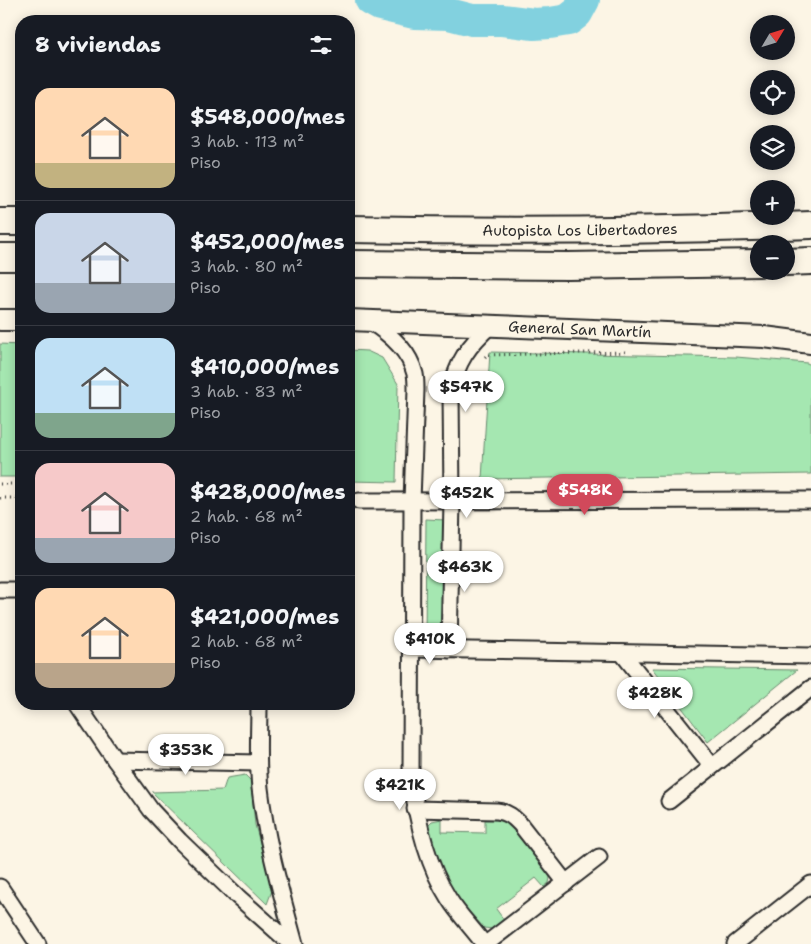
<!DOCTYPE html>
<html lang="es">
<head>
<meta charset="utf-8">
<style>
  :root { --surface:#171b24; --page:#242831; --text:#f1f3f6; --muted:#9ea1a6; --line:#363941; --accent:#d1495b }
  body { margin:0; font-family:"Shantell Sans",sans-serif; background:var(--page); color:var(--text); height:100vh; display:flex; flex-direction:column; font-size:19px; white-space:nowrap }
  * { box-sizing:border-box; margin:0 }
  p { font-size:16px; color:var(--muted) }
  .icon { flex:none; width:28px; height:28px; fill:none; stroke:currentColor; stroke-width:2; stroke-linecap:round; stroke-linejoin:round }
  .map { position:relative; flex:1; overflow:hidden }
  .panel { position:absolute; left:15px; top:15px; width:340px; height:695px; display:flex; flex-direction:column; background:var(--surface); border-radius:20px; box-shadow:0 2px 12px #0003 }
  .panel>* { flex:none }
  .needle { width:32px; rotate:52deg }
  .controls { position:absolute; left:750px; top:15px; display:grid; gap:10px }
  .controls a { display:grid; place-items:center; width:45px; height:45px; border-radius:50%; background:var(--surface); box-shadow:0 2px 12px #0003; font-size:25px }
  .price { position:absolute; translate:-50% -42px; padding:0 11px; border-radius:18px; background:#fff; color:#222; font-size:16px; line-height:32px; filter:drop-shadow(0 1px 2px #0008) }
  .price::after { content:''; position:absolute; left:50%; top:30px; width:15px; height:11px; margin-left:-8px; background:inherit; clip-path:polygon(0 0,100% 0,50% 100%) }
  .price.current { background:var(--accent); color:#fff }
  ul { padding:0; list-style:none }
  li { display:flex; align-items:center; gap:15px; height:125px; padding:0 20px }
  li+li { border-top:1px solid var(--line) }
  li span { display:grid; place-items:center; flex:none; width:140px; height:100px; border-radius:15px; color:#555 }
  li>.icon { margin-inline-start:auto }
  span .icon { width:60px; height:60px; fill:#fffc; stroke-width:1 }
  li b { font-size:21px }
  h2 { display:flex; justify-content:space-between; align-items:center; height:60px; padding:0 20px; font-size:21px }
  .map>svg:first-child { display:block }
  .green { fill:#a5e7b1; stroke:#68896e }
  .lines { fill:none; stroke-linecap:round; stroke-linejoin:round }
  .river { stroke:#82d1df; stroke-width:32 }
  .street-casing { stroke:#2b2b2b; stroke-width:19 }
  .secondary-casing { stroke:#2b2b2b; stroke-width:24 }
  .highway-casing { stroke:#2b2b2b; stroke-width:30 }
  .path { stroke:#2b2b2b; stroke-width:3; stroke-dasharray:1 4; stroke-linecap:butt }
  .street { stroke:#fcf5e5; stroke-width:15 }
  .secondary { stroke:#fcf5e5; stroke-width:20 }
  .highway { stroke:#fcf5e5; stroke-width:26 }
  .labels { text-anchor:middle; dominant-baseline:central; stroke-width:4; stroke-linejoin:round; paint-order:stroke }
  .street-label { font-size:15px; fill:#2b2b2b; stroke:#fcf5e5 }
</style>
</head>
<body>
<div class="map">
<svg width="811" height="944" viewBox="0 0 811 944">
  <rect width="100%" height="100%" fill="#fcf5e5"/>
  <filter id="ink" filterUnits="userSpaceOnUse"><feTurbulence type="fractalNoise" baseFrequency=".02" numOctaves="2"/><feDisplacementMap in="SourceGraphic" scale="10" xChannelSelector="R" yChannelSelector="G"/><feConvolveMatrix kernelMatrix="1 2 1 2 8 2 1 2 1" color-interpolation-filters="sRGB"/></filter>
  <g filter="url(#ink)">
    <g class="green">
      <polygon points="0,344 21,345 21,477 0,477"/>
      <polygon points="349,350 367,351 382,358 398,384 396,482 349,481"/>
      <polygon points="490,352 736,357 807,363 811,365 811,474 482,479"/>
      <polygon points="426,519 445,520 443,643 425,642"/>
      <polygon points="652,668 797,670 708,742"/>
      <polygon points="245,775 251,781 255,825 273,888 267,904 152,792 223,790 227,778"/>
      <path d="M442 819V832L485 833V820C494 820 502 819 509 825L548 873 550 878 549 883 544 887 536 878 496 909 504 920 492 929 484 928 458 899 449 884 431 842 428 825 432 821Z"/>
    </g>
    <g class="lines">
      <polyline class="river" points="371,0 380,5 414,13 449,14 472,20 502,20 534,24 550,23 568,20 577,13 584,0"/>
      <g class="street-casing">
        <g id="street">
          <path d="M369 321C389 333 409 350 415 374 416 379 416 384 416 390L412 501 411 775C416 817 426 863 449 899 459 915 473 929 484 944"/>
          <polyline points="359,501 811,500"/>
          <polyline points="0,590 21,590"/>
          <polyline points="411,649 811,656"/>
          <path d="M449 650 452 501 451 391C457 361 469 345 491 325"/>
          <polyline points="622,653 712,766"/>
          <polyline points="77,704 115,760 151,810 180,841 237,896 291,944"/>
          <path d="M259 704C259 732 257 760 260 788 266 841 281 892 295 944"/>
          <polyline points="115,760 258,763"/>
          <polyline points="669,801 811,688"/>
          <path d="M415 809 497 811C508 812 513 817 520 824L566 883"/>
          <polyline points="0,887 38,944"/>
          <polyline points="486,944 599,857"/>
          <polyline points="735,944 811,884"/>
        </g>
      </g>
      <g class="secondary-casing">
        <g id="secondary">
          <polyline points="0,320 21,320"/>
          <path id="s1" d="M349 320 764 337 811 343"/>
        </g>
      </g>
      <g class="highway-casing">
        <g id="highway">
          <polyline points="0,222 21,222"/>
          <path id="s2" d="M349 229C503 232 657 231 811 225"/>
          <polyline points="0,257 21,257"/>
          <polyline points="786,262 811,261"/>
          <polyline points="349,264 568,266 759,263"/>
        </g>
      </g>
      <g class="path">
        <polyline points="485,357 487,355 628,352"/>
        <polyline points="0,484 21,484"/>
        <polyline points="0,498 21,498"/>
      </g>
      <use href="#street" class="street"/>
      <use href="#secondary" class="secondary"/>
      <use href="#highway" class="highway"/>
    </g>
  </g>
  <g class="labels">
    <g class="street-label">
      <text stroke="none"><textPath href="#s2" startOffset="231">Autopista Los Libertadores</textPath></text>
      <text stroke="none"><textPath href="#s1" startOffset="231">General San Martín</textPath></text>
    </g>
  </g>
</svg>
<div class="controls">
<a><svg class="needle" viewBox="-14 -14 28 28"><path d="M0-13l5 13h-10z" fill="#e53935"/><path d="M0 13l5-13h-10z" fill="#9ea1a6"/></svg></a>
<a><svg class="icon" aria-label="locate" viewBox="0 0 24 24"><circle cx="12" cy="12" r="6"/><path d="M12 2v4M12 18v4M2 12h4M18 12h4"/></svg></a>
<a><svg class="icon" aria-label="layers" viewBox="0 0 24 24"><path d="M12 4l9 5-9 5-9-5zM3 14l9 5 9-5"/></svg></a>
<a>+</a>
<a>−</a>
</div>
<b class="price" style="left:466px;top:413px">$547K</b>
<b class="price current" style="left:585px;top:516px">$548K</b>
<b class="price" style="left:467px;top:519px">$452K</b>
<b class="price" style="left:465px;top:593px">$463K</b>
<b class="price" style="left:430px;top:665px">$410K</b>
<b class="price" style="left:655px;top:719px">$428K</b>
<b class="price" style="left:186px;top:776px">$353K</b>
<b class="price" style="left:400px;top:811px">$421K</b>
<section class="panel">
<h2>8 viviendas<svg class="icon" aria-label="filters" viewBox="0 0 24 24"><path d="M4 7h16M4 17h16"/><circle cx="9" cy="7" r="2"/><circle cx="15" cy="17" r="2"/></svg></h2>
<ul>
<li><span style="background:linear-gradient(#ffd9b3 75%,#c2b280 0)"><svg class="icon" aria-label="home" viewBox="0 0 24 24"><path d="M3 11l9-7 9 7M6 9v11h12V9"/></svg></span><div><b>$548,000/mes</b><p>3 hab. · 113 m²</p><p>Piso</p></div></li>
<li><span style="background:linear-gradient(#c9d6e8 70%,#9aa5b1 0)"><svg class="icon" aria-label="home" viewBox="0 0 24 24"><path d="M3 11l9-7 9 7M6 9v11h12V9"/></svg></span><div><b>$452,000/mes</b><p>3 hab. · 80 m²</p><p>Piso</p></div></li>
<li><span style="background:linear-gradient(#bfe0f5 75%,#7fa58c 0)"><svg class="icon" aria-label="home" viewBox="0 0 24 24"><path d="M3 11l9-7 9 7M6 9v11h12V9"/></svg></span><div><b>$410,000/mes</b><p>3 hab. · 83 m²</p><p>Piso</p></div></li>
<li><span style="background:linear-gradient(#f6c9c9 75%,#9aa5b1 0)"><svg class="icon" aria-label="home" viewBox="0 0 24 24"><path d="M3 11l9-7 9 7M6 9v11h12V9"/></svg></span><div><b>$428,000/mes</b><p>2 hab. · 68 m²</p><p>Piso</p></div></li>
<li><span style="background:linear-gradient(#ffd9b3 75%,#b9a48a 0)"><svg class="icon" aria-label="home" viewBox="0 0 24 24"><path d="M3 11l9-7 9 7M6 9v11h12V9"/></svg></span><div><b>$421,000/mes</b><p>2 hab. · 68 m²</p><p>Piso</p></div></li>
</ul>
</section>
</div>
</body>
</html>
